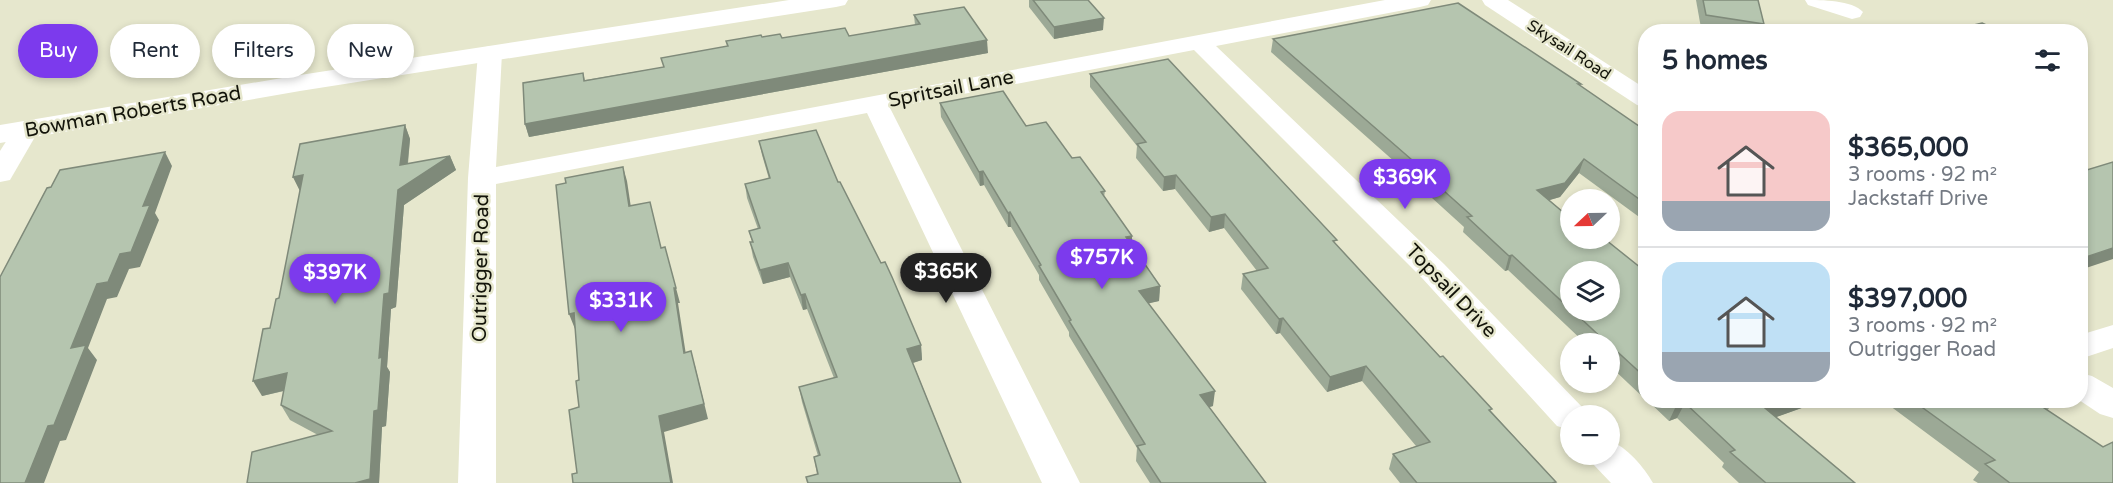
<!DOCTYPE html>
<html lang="en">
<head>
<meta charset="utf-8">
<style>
  :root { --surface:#fff; --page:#f6f6f7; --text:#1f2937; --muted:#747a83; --line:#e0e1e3; --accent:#7c3aed }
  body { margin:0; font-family:"Varela Round",sans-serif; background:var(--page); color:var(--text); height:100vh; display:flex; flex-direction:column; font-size:22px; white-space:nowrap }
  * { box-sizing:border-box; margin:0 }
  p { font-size:20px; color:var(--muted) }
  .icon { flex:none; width:33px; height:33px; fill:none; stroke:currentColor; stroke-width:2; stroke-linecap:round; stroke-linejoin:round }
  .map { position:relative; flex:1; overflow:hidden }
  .side { position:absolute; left:1638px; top:24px; width:450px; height:384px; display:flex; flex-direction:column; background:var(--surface); border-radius:24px; box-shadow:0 3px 9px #0003 }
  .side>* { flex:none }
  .hud { position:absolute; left:18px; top:24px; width:570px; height:54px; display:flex; gap:12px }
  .needle { width:39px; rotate:248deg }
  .controls { position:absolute; left:1560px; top:189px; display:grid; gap:12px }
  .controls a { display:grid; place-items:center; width:60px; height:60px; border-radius:50%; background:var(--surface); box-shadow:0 3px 9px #0003; font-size:30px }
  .price { position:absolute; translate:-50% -51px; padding:0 14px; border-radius:21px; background:var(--accent); color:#fff; font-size:20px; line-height:39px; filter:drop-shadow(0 2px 3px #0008) }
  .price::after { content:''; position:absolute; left:50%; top:36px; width:18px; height:14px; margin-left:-9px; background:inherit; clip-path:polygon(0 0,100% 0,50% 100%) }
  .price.active { background:#222; color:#fff }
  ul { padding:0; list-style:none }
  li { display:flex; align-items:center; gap:18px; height:150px; padding:0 24px }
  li+li { border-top:2px solid var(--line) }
  li span { display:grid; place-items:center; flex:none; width:168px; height:120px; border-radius:18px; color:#555 }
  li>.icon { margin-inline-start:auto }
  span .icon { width:72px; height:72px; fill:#fffc; stroke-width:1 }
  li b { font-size:26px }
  h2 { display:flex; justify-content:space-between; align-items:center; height:72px; padding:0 24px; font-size:26px }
  .pill { padding:0 21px; border-radius:27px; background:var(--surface); box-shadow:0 3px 9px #0003; font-size:21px; line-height:54px }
  .pill.active { background:var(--accent); color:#fff }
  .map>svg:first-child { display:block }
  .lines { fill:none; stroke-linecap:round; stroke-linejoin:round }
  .minor { fill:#fff; fill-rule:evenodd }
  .tertiary { fill:#fff; fill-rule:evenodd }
  .wall { fill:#9ca996; fill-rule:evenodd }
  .shaded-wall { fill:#7f8a7a }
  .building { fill:#b5c5af; stroke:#7f8a7a; stroke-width:1.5 }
  .labels { text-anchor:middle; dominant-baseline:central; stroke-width:5; stroke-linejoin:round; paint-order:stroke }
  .far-street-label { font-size:16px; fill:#13140a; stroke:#e6e7cd }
  .street-label { font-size:20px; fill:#13140a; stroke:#e6e7cd }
</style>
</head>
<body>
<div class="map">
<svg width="2113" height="483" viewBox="0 0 2113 483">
  <rect width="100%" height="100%" fill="#e6e7cd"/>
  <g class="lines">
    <g class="minor">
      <polygon points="1385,0 1431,0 1428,5 1420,7 1216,46 1444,264 1583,408 1587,416 1570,416 1570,430 1557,426 1422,278 1194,50 890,108 1080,483 1042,483 867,113 496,184 496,483 458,483 468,178 478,53 482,48 490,46 498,48 502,53 496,167"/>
      <polygon points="1482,0 1508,0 1646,89 1646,107 1637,105 1485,5"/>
      <path d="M1805 0C1822 0 1852 0 1863 12L1860 17 1852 19 1808 5Z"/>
      <polygon points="26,122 35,124 39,130 10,180 0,182 0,151 17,124"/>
      <polygon points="2113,325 2113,348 2080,359 2080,335"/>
      <polygon points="2080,373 2092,376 2113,388 2113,418 2100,414 2079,400 2080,400"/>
      <path d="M1610 441C1627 447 1644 467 1653 483H1611L1593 464 1588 454H1610Z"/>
    </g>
    <polygon class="tertiary" points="789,0 848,0 845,5 836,7 300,91 0,143 0,125 300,75"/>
  </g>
  <g class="wall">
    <polygon points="1029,0 1088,0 1103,30 1054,39 1029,7"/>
    <polygon points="1696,0 1758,0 1764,24 1761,32 1725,32 1701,28"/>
    <polygon points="914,15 988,53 529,137 525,124 583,73 585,80 664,67 727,46 726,41 762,37 782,38 849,36 915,25"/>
    <path d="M1273 39 1581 84 1580 86 1646 131V222L1579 173 1560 197 1549 200 1599 242 1646 272V400L1610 366V344H1586L1508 270 1505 271 1463 232 1464 227 1421 188 1422 186 1271 52ZM1570 272 1610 310H1570Z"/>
    <polygon points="1090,74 1336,245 1491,411 1556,482 1555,483 1400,483 1389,469 1393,454 1416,446 1362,381 1327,392 1280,333 1276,334 1241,289 1243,274 1257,271 1224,228 1209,232 1175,189 1163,191 1136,158 1137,146 1090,87"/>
    <polygon points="940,103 1026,126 1072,158 1105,191 1104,197 1132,236 1132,245 1160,286 1159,301 1148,303 1213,406 1209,407 1266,483 1150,483 1136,461 1137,448 1069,336 1069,332 1039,280 1039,275 1011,227 1008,227 984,185 980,186 941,117"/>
    <polygon points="405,125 410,139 408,164 450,156 456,170 404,205 396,307 391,309 387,367 390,372 386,426 382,427 379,483 247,483 318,435 290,420 281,405 284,391 262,396 270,328 279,298 300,191 293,177"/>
    <polygon points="759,141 838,182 921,345 922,360 913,363 961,483 807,483 806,477 817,474 814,457 818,456 802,402 799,387 834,378 807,309 803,310 790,277 763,284 753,257 750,242 752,242 749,231 758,229 747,198 745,184 769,179 762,155"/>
    <polygon points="1647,400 1824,400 1776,417 1855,483 1739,483 1722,467 1724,463 1677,418 1669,421"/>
    <polygon points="1882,400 2045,400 2051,405 2047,411 2103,447 2113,483 1978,483 1973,480 1979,472"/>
  </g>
  <g class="shaded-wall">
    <polygon points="1104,18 1103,30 1054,39 1054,27"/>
    <polygon points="987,40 988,53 529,137 525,124"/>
    <polygon points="405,125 410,139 406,179 400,165"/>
    <polygon points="165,152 172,166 155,213 159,220 140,267 129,269 117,297 107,299 88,348 97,360 66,440 60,441 44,483 25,483 71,348 97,284 120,254 143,206"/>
    <polygon points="450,156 456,170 404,205 396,307 391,309 387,367 390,372 386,426 382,427 379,483 355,483 374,411 379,358 384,294 398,190"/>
    <polygon points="1584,159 1579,173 1560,197 1533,205 1537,190"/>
    <polygon points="623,167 627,181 633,221 629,206"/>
    <polygon points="983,171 984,185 980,186 979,172"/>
    <polygon points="303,175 300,191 293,177"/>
    <polygon points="1176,175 1175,189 1163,191 1164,177"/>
    <polygon points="1010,212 1011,227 1008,227 1008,213"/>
    <polygon points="1225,214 1224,228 1209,232 1211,217"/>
    <polygon points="1132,236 1132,250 1126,237"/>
    <polygon points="665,247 680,303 678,303 688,368 684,353"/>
    <polygon points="2113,248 2113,259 2080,270 2080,262 2083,258"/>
    <polygon points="1512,255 1508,270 1505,271 1509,256"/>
    <polygon points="788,263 790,277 763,284 760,270"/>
    <polygon points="1160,286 1159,301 1138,306 1139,291"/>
    <polygon points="805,294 807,309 803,310 801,295"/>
    <polygon points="574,313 580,328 575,329 569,314"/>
    <polygon points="1283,318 1280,333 1276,334 1279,319"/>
    <polygon points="921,345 922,360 909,364 907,349"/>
    <polygon points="695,366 708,419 664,432 673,483 671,483 659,416"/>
    <polygon points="1366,366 1362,381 1327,392 1330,377"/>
    <polygon points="287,373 295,388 262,396 253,381"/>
    <polygon points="1215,391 1213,406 1199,410 1200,395"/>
    <polygon points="1788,400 1824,400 1757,424 1765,408"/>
    <polygon points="1685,403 1677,418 1669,421 1676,406"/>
  </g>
  <g class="building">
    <polygon points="1033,0 1088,0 1104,18 1054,27"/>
    <polygon points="1703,0 1758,0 1764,24 1706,15"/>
    <polygon points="1458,3 1581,84 1578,84 1646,131 1646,204 1584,159 1565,183 1537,190 1570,218 1570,238 1595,238 1599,242 1606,240 1646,272 1646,378 1610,345 1610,344 1608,344 1572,310 1610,310 1610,272 1570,272 1570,309 1512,255 1509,256 1467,217 1472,216 1425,174 1427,173 1273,39"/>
    <polygon points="964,7 987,40 525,124 523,83 583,73 584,81 664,67 661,58 728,46 726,41 761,35 762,37 780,34 782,38 845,28 849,36 920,24 914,15"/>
    <polygon points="1982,23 2001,32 1945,32"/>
    <polygon points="1168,59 1337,240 1333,241 1440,357 1443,356 1492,409 1489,410 1556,482 1552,483 1417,483 1393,454 1430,442 1366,366 1330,377 1283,318 1279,319 1243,274 1268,268 1225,214 1211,217 1176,175 1164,177 1137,144 1146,142 1090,74"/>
    <polygon points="1003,91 1026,126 1046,122 1072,158 1080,157 1105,191 1101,192 1132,236 1126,237 1160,286 1139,291 1215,391 1200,395 1266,483 1161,483 1137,446 1145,444 1069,321 1071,320 1039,266 1041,265 1010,212 1008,213 983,171 979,172 940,103"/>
    <polygon points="405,125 400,165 450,156 398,190 389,293 384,294 379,358 382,357 378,410 374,411 370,479 355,483 247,483 252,452 332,431 281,405 287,373 253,381 263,329 270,328 276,299 279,298 303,175 293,177 300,144"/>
    <polygon points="816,130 838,182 840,182 881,263 885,262 892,277 921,345 907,349 961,483 808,483 806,477 818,474 814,457 820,455 799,387 837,377 805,294 801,295 788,263 760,270 750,242 753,242 749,231 760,228 745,184 770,178 759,141"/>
    <polygon points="165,152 143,206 150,205 131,252 120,254 108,282 97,284 71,348 86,345 54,425 48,426 25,483 0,483 0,277 47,188 51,187 60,170"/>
    <polygon points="2113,162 2113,248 2083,258 2080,257 2080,172"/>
    <polygon points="623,167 629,206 650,202 661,248 665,247 676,288 674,288 684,353 691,351 704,404 659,416 671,483 573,483 572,474 577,473 569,410 579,407 576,381 579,380 574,313 569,314 556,185 566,183 565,178"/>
    <polygon points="1670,400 1788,400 1765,408 1855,483 1766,483 1730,452 1735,450 1685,403 1676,406"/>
    <polygon points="1912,400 2045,400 2051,405 2044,408 2103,447 2113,442 2113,483 2010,483 1985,464 1995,460"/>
  </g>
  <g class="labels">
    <g class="far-street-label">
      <text transform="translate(1569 50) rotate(33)">Skysail Road</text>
    </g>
    <g class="street-label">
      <text transform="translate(951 89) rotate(-11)">Spritsail Lane</text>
      <text transform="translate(133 112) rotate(-10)">Bowman Roberts Road</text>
      <text transform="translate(481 268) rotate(-89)">Outrigger Road</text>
      <text transform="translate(1451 291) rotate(46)">Topsail Drive</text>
    </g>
  </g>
</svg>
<div class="controls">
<a><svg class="needle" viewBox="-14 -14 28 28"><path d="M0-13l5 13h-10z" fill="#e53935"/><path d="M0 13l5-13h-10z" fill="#747a83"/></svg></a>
<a><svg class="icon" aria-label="layers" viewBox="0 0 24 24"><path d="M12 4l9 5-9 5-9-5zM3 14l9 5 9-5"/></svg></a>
<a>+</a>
<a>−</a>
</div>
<b class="price" style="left:1405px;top:210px">$369K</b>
<b class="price" style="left:1102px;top:290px">$757K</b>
<b class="price active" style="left:946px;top:304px">$365K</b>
<b class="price" style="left:335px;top:305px">$397K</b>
<b class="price" style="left:621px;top:333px">$331K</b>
<div class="hud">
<a class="pill active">Buy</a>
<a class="pill">Rent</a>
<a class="pill">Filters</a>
<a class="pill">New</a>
</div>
<section class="side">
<h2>5 homes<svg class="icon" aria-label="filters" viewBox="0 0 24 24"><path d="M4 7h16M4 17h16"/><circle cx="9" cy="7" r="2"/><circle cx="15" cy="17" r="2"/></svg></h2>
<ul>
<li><span style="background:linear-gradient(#f6c9c9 75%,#9aa5b1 0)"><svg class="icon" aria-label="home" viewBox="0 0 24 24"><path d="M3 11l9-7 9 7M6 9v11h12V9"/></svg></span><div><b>$365,000</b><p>3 rooms · 92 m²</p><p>Jackstaff Drive</p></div></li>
<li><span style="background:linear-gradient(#bfe0f5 75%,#9aa5b1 0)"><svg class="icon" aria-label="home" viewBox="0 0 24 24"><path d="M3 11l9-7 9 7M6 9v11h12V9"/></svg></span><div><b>$397,000</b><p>3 rooms · 92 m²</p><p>Outrigger Road</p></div></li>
</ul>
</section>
</div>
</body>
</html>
